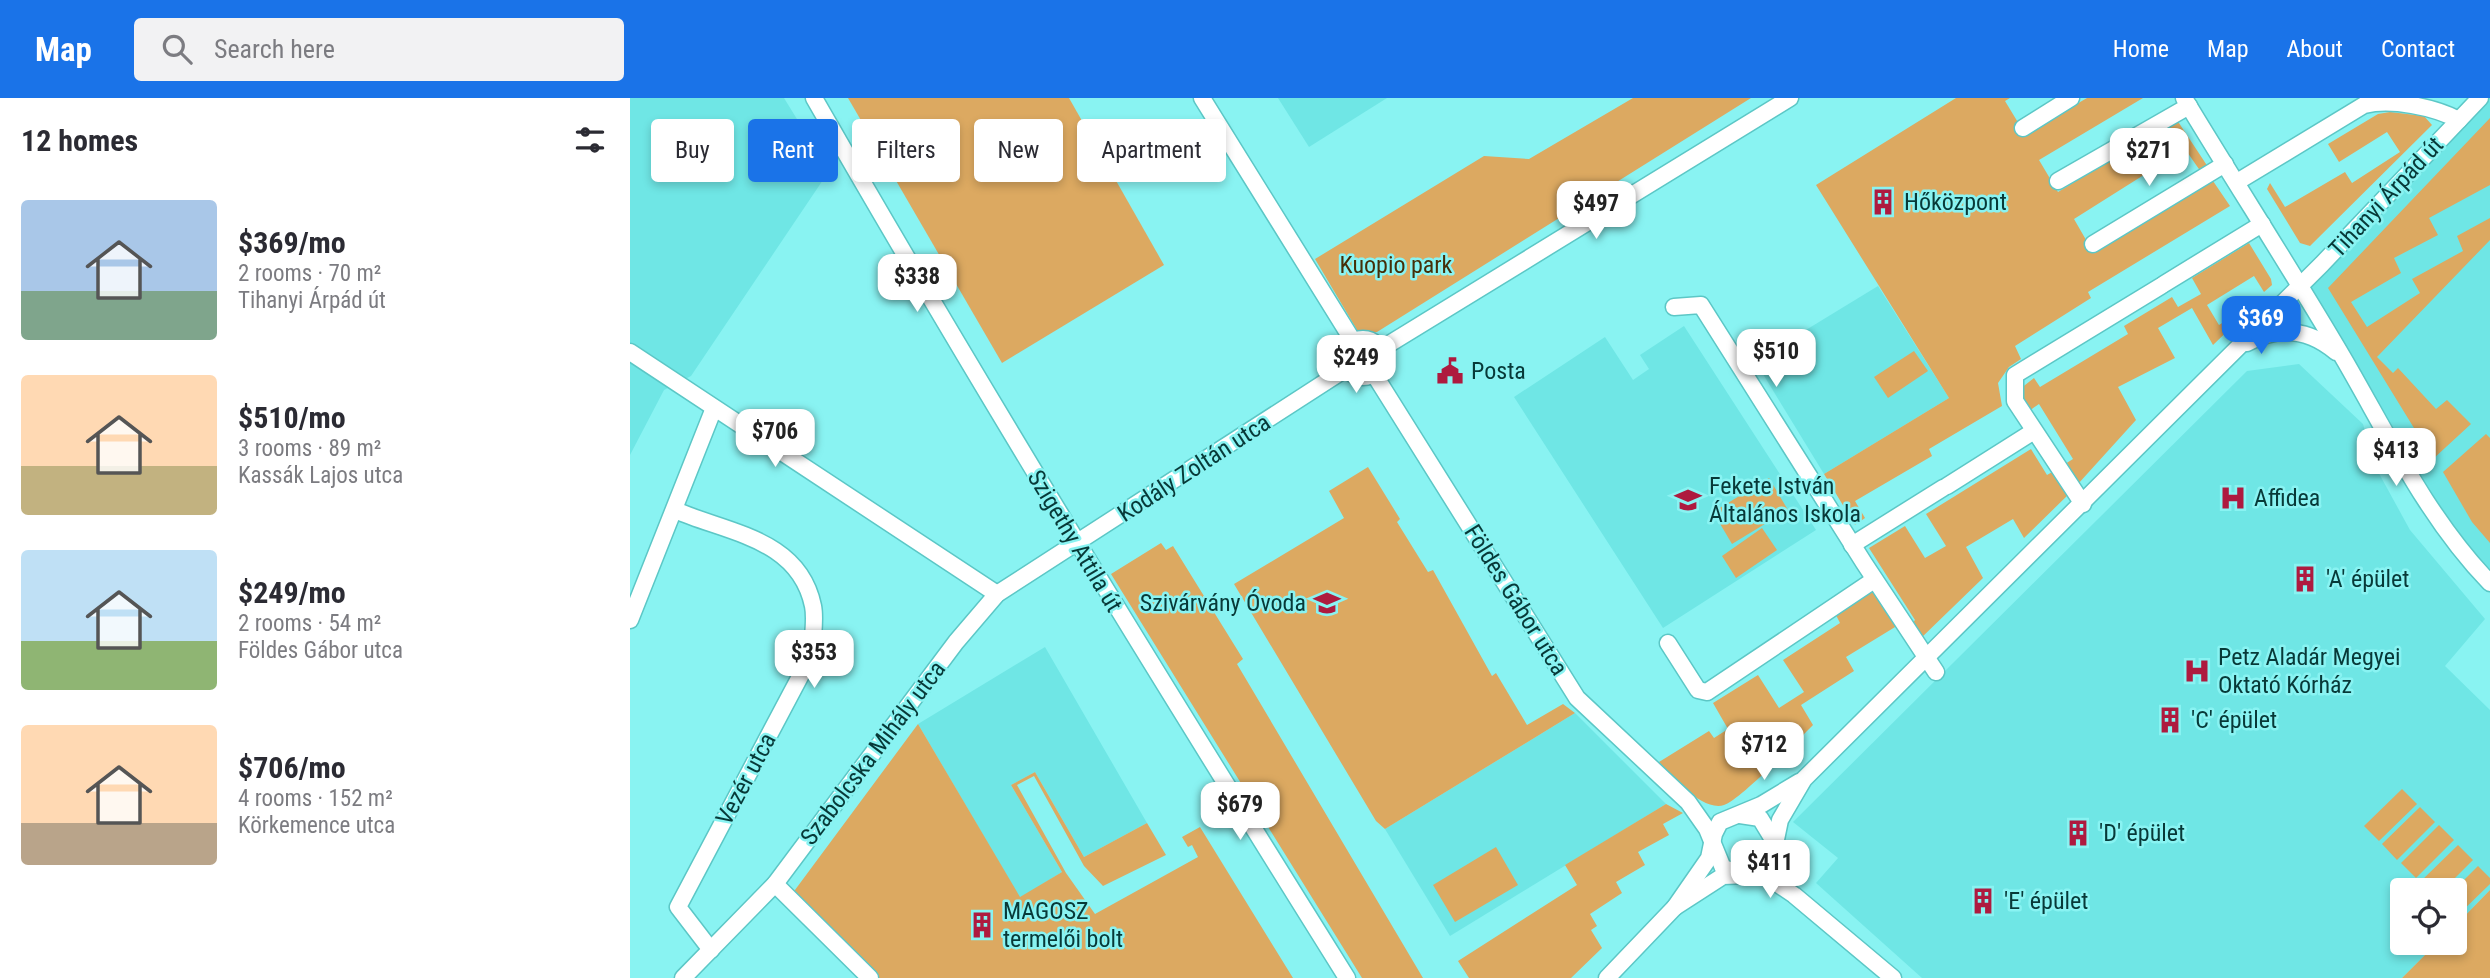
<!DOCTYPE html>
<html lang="en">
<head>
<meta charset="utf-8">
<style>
  :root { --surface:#fff; --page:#f2f2f3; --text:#2b2b33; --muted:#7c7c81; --accent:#1a73e8 }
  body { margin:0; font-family:"Roboto Condensed",sans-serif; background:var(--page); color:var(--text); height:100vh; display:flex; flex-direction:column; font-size:26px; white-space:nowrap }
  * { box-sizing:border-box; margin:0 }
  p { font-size:23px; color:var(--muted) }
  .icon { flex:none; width:38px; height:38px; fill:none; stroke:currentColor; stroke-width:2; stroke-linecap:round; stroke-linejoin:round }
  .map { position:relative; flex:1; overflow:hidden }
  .panel { display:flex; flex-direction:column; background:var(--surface); width:630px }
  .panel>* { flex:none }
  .top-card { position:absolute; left:21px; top:21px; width:665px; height:63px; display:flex; gap:14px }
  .buttons { position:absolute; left:1760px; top:780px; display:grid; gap:14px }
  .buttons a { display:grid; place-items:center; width:77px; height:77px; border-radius:7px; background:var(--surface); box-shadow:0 4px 10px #0003; font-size:35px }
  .price { position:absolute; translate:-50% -60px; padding:0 16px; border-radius:14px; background:#fff; color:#222; font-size:23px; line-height:46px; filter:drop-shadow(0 2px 4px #0008) }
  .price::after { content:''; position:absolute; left:50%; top:42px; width:21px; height:16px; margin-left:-10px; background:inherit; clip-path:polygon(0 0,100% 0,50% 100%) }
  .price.active { background:var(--accent); color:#fff }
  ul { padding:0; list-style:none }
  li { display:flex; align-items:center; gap:21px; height:175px; padding:0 21px }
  li span { display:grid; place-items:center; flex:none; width:196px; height:140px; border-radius:7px; color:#555 }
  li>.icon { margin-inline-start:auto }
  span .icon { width:84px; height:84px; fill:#fffc; stroke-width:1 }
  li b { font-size:30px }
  h2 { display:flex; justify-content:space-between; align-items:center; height:84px; padding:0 21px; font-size:30px }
  .pill { padding:0 24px; border-radius:7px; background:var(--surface); box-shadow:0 4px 10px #0003; font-size:24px; line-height:63px }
  .pill.active { background:var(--accent); color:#fff }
  header { display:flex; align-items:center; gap:42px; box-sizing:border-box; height:98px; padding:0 35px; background:var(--accent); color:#fff }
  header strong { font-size:33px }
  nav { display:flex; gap:38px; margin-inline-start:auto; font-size:24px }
  .search { width:490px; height:63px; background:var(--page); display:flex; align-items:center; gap:18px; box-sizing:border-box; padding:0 24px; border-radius:7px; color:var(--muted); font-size:26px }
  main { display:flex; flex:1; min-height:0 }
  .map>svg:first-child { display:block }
  .built { fill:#6fe6e5 }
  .green { fill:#dca961 }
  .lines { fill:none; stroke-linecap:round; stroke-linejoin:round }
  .minor-casing { stroke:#5cc7c6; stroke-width:19 }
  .minor { stroke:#fff; stroke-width:16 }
  .labels { text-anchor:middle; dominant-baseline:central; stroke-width:5; stroke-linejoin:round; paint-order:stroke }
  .street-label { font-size:24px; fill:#073938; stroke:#89f3f2 }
  .poi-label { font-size:24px; fill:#073938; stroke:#89f3f2; text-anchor:start }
  .park-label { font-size:24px; fill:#452e07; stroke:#89f3f2 }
</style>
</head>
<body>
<header>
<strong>Map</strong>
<div class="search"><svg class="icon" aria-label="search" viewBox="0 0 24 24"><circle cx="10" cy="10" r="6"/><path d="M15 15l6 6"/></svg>Search here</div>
<nav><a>Home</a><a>Map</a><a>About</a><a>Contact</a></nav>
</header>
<main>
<section class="panel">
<h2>12 homes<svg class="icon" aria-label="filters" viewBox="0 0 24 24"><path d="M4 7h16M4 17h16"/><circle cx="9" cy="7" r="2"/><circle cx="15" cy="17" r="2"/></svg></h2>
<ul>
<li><span style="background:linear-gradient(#a9c7e8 65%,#7fa58c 0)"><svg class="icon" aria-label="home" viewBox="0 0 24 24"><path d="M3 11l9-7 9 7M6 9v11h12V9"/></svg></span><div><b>$369/mo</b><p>2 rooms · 70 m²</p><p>Tihanyi Árpád út</p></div></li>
<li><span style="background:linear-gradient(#ffd9b3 65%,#c2b280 0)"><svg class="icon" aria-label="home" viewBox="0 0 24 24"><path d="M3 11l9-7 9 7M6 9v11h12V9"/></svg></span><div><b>$510/mo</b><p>3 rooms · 89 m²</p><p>Kassák Lajos utca</p></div></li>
<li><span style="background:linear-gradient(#bfe0f5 65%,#8fb573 0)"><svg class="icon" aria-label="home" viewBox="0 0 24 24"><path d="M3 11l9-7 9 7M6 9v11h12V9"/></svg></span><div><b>$249/mo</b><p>2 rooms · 54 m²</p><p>Földes Gábor utca</p></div></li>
<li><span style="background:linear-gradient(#ffd9b3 70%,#b9a48a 0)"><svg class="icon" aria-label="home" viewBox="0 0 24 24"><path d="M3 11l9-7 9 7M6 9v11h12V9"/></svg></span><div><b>$706/mo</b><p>4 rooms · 152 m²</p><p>Körkemence utca</p></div></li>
</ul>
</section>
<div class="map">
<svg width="1860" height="880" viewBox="0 0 1860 880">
  <rect width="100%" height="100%" fill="#89f3f2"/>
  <g class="built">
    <polygon points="0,0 154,0 199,73 61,278 34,292 0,357"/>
    <polygon points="648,0 757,0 679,49"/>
    <polygon points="1850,0 1860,0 1860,485 1836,460 1669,188"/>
    <polygon points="1248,188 1319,300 1194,376 1125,263"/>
    <polygon points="1054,228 1186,432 1033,530 884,299 975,239 1003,282 1019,271 1010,257"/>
    <polygon points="1669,266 1733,326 1746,370 1780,432 1855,521 1815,568 1860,612 1860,792 1825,828 1825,793 1773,793 1773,845 1807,845 1772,880 1292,880 1186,785 1208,760 1163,724 1617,273"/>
    <polygon points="415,549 517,725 454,759 405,674 381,687 432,774 390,800 288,626"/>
    <polygon points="945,615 1036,706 820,838 755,731"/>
  </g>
  <g class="green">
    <polygon points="218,0 439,0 534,167 372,265"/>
    <polygon points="1003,0 1121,0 747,234 730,237 685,161 854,58 899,61"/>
    <polygon points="1326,0 1380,0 1375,3 1395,36 1457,0 1513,0 1409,62 1428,94 1547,22 1578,69 1571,74 1555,51 1444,121 1463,154 1583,83 1600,108 1458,194 1461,200 1385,248 1391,261 1379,269 1368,285 1372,308 1299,351 1302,358 1225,403 1235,420 1225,427 1194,376 1319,300 1186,87"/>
    <polygon points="1760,14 1794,18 1802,27 1680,148 1670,145 1637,91 1640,85 1655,109 1715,74 1722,85 1770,54 1757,34 1709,64 1698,46 1748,16"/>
    <polygon points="1860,20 1860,87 1799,120 1808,137 1764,160 1771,175 1721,204 1737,229 1790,195 1782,181 1833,153 1827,138 1860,120 1860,142 1747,259 1763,275 1768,270 1806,311 1817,302 1841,326 1803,361 1698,190"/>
    <polygon points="1619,145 1641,181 1642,187 1634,194 1624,178 1577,207 1589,227 1608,215 1611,220 1583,247 1562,210 1528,230 1545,260 1488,289 1506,322 1448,386 1435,366 1443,361 1409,306 1396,315 1390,291 1404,280 1410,289 1498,236 1494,228 1542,199 1548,209 1571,196 1562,180"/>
    <polygon points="1284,253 1298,273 1258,300 1244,279"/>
    <polygon points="1856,336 1860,340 1860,445 1842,424 1813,374"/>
    <polygon points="1401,351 1417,377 1424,373 1440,395 1394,440 1383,421 1336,449 1353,480 1289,542 1280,528 1285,522 1239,450 1275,428 1295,460 1316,448 1296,416"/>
    <polygon points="738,369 770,421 767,424 798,474 803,472 862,578 866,575 897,627 933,606 945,615 755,731 746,723 604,486 714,420 699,393"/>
    <polygon points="1139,380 1158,412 1102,446 1083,414"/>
    <polygon points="1132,430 1147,452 1106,480 1092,458"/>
    <polygon points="531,445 536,452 543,448 613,561 607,566 793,880 732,880 481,476"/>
    <path d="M1248 490 1270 526 1216 559 1224 573 1171 607 1183 627C1168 642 1110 702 1094 707 1073 714 1040 678 1029 664L1079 633 1084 640 1098 631 1083 605 1128 577 1149 610 1174 594 1153 562 1210 525 1206 517Z"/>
    <polygon points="288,626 390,799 432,774 381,687 405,674 454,759 517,725 536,757 473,788 454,768 404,678 387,687 436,775 465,816 568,759 562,747 558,749 552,739 570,729 663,880 247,880 162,796"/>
    <polygon points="1772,691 1787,706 1749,743 1734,728"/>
    <polygon points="1036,706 1053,715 1033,726 1039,737 1008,754 1015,767 986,784 992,795 960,816 967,828 961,832 972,850 941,880 839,880 828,863 947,787 935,767"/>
    <polygon points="1790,709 1805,724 1767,762 1752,746"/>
    <polygon points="1809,727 1824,742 1786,780 1771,765"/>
    <polygon points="1828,747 1843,762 1812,793 1798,793 1790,784"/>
    <polygon points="866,749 888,787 825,824 803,787"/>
    <polygon points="1848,768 1860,780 1860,786 1825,820 1825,793 1823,793"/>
    <polygon points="1860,792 1860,880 1772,880 1807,845 1825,845 1825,828"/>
  </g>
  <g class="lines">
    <g class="minor-casing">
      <g id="minor">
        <path d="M184 0C355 298 535 589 717 880"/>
        <polyline points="572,0 723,243"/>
        <path d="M1554 0C1607 88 1663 174 1715 263 1759 339 1798 421 1860 485"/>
        <polyline points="1393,30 1441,0"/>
        <polyline points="1428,83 1559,8"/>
        <path d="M1607 84 1734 7C1761 0 1804 9 1829 22"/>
        <polyline points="1463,146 1595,66"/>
        <polyline points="1534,186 1632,126"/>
        <polyline points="1044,209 1071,207 1234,465 1306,574"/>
        <circle cx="733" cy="260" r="19"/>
        <path d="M1617 245C1648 228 1679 231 1706 254"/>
        <polyline points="751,251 1160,0"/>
        <polyline points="0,254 367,496"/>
        <polyline points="744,276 947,600 1058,704 1077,731 1093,770 1109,775"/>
        <polyline points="1317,388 1404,333"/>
        <polyline points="1453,406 1385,303 1385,277 1531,188"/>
        <path d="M45 412C97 435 169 440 183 508 186 522 182 541 182 556L48 809 81 852"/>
        <polyline points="1222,447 1313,390"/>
        <polyline points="0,522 84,310"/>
        <polyline points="1038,545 1068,592 1077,594 1244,482"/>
        <polyline points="1110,717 1130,720 1144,743"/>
        <polyline points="1125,775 1139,780 1164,797 1263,880"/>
        <polyline points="145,786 240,880"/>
        <polyline points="1045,809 1093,778 1118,777 1137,767 1142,761 1150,722 1174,681 1692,166 1850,0"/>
        <polyline points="53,880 145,786 326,544 367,496 717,270"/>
        <polyline points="977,880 1045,809 1079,760 1084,736 1090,724 1131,707 1169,684"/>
      </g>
    </g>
    <use href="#minor" class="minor"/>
  </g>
  <defs>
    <g id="building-bare" transform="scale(2.1)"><path d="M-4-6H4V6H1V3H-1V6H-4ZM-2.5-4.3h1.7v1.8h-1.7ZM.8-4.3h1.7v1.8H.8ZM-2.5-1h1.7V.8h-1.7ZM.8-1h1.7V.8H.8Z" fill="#ae1a3f" stroke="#89f3f2" stroke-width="2.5" paint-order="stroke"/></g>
    <g id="civic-bare" transform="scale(2.1)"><path d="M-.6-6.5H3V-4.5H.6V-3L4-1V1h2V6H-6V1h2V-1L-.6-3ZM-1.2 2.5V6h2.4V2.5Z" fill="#ae1a3f" stroke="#89f3f2" stroke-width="2.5" paint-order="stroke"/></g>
    <g id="hospital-bare" transform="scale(2.1)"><path d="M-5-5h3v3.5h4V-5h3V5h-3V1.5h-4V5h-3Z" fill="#ae1a3f" stroke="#89f3f2" stroke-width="2.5" paint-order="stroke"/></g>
    <g id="school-bare" transform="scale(2.1)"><path d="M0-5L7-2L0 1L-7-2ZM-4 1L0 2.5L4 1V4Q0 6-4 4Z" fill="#ae1a3f" stroke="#89f3f2" stroke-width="2.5" paint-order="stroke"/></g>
  </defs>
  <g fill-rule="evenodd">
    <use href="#building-bare" x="1253" y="104"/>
    <use href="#civic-bare" x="820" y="273"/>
    <use href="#hospital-bare" x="1603" y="400"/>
    <use href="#school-bare" x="1058" y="402"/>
    <use href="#building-bare" x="1675" y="481"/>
    <use href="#school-bare" x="697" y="505"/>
    <use href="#hospital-bare" x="1567" y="573"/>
    <use href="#building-bare" x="1540" y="622"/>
    <use href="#building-bare" x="1448" y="735"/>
    <use href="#building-bare" x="1353" y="803"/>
    <use href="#building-bare" x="352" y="827"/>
  </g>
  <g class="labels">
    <g class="street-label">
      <text transform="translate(1756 99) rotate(-47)">Tihanyi Árpád út</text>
      <text transform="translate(564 370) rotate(-33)">Kodály Zoltán utca</text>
      <text transform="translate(445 443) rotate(59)">Szigethy Attila út</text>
      <text transform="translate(886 502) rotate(58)">Földes Gábor utca</text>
      <text transform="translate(243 655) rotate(-53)">Szabolcska Mihály utca</text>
      <text transform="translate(116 681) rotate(-62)">Vezér utca</text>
    </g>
    <g class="poi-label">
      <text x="1274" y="104">Hőközpont</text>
      <text x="841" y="273">Posta</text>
      <text x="1079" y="388">Fekete István<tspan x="1079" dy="28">Általános Iskola</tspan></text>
      <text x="1624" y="400">Affidea</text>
      <text x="1696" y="481">'A' épület</text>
      <text x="676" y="505" text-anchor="end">Szivárvány Óvoda</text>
      <text x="1588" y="559">Petz Aladár Megyei<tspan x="1588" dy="28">Oktató Kórház</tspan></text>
      <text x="1561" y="622">'C' épület</text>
      <text x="1469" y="735">'D' épület</text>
      <text x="1374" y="803">'E' épület</text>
      <text x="373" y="813">MAGOSZ<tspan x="373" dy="28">termelői bolt</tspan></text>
    </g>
    <g class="park-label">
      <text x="766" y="167">Kuopio park</text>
    </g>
  </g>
</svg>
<div class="buttons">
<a><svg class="icon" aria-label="locate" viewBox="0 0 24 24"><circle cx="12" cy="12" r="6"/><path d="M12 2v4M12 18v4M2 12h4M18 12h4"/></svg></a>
</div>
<b class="price" style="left:1519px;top:90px">$271</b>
<b class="price" style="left:966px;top:143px">$497</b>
<b class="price" style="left:287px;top:216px">$338</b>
<b class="price active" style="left:1631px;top:258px">$369</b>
<b class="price" style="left:1146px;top:291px">$510</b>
<b class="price" style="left:726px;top:297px">$249</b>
<b class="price" style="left:145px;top:371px">$706</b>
<b class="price" style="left:1766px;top:390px">$413</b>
<b class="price" style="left:184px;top:592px">$353</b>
<b class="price" style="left:1134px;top:684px">$712</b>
<b class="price" style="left:610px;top:744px">$679</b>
<b class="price" style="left:1140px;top:802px">$411</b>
<div class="top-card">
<a class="pill">Buy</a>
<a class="pill active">Rent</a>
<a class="pill">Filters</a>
<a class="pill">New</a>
<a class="pill">Apartment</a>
</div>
</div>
</main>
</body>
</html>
